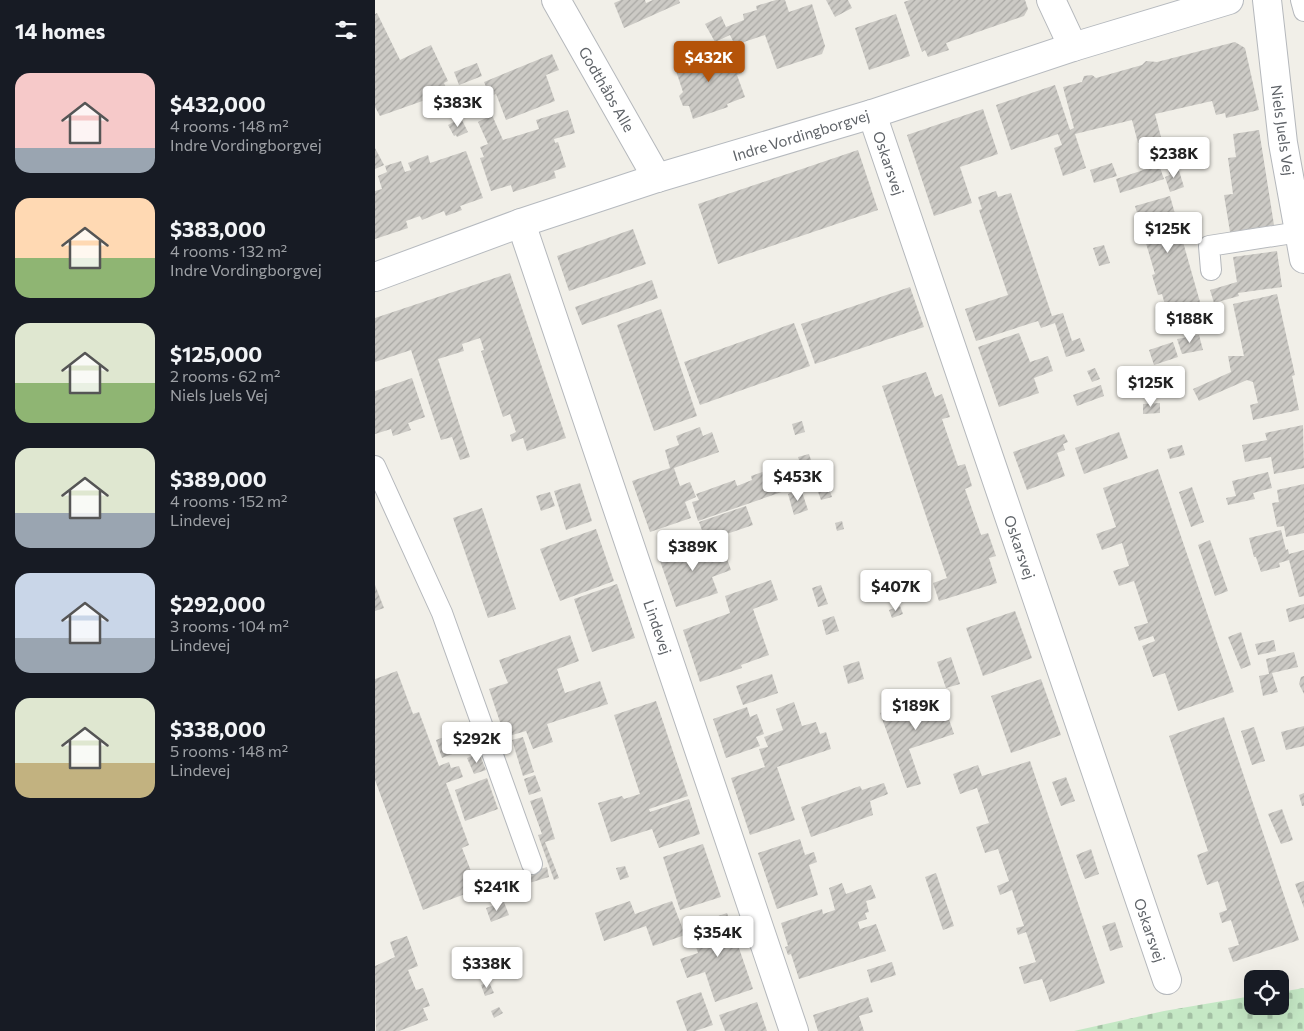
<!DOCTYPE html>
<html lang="en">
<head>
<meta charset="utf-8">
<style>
  :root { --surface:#171b24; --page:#20242c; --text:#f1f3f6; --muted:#9ea1a6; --accent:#b45309 }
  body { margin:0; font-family:Commissioner,sans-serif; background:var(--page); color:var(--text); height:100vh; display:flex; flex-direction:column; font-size:19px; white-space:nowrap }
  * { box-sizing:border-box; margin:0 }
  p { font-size:16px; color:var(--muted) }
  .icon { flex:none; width:28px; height:28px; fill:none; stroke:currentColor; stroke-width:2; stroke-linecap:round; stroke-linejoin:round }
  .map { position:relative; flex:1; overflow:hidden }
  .drawer { display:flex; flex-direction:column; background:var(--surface); width:375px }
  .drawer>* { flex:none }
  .buttons { position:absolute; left:869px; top:970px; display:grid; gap:10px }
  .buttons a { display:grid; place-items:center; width:45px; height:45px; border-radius:10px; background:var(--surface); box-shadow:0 5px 20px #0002; font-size:25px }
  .price { position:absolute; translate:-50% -42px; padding:0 11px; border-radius:5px; background:#fff; color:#222; font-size:16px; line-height:32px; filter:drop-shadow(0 1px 2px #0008) }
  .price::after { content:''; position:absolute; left:50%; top:30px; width:15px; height:11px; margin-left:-8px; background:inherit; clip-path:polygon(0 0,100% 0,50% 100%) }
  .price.on { background:var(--accent); color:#fff }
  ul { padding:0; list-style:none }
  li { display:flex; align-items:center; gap:15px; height:125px; padding:0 15px }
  li span { display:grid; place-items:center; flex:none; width:140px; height:100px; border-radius:15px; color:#555 }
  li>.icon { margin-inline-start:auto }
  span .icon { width:60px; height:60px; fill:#fffc; stroke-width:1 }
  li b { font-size:21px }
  h2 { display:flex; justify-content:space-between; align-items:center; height:60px; padding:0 15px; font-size:21px }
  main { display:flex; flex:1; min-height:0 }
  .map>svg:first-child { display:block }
  .cemetery { fill:url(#cemetery-stones) }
  .building { fill:url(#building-hatch) }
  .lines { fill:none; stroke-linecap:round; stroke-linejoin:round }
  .service-casing { stroke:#b5b8bc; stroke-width:22 }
  .minor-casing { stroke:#b5b8bc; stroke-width:30 }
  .secondary-casing { stroke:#b6babf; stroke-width:30 }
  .service { stroke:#fff; stroke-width:20 }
  .minor { stroke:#fff; stroke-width:28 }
  .secondary { stroke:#fff; stroke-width:28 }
  .labels { text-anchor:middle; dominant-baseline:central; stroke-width:4; stroke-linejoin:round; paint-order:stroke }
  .street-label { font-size:15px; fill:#5f6368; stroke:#fff }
</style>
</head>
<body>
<main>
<section class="drawer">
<h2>14 homes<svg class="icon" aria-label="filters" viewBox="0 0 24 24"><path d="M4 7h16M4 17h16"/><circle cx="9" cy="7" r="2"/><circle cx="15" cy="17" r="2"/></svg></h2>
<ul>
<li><span style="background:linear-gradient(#f6c9c9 75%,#9aa5b1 0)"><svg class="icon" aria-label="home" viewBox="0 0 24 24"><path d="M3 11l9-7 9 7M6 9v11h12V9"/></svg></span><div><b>$432,000</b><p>4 rooms · 148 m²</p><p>Indre Vordingborgvej</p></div></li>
<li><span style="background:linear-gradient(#ffd9b3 60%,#8fb573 0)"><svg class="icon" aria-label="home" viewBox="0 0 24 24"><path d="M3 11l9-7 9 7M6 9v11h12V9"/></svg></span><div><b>$383,000</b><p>4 rooms · 132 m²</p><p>Indre Vordingborgvej</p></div></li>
<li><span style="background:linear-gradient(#dfe7d0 60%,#8fb573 0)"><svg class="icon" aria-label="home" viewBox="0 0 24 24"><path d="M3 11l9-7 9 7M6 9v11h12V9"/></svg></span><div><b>$125,000</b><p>2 rooms · 62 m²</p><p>Niels Juels Vej</p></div></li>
<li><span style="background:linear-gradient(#dfe7d0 65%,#9aa5b1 0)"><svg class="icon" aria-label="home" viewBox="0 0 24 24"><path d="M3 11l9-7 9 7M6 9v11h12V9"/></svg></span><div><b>$389,000</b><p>4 rooms · 152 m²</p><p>Lindevej</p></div></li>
<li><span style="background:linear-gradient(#c9d6e8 65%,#9aa5b1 0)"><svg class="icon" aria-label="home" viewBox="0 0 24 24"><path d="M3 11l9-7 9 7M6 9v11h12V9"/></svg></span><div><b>$292,000</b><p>3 rooms · 104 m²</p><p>Lindevej</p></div></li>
<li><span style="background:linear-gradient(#dfe7d0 65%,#c2b280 0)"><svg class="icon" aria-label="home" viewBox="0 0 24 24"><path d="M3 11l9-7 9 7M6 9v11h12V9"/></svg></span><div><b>$338,000</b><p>5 rooms · 148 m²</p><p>Lindevej</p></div></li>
</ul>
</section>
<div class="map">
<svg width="929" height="1031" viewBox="0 0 929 1031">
  <defs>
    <pattern id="cemetery-stones" width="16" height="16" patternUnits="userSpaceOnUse" patternTransform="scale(1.25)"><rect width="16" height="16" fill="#c5e8c5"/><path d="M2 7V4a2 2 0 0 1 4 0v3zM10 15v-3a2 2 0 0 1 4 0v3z" fill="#a3c0a4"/></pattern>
    <pattern id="building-hatch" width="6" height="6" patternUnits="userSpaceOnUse" patternTransform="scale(1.25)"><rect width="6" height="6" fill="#cccac5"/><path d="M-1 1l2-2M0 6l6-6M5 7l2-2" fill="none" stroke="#a9a8a4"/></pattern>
  </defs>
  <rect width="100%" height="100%" fill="#f1efe8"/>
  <polygon class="cemetery" points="929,988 929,1031 699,1031 789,1011 877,996 878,1006 905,1006 905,992"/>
  <g class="building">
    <polygon points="246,0 270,0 271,3 278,0 304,0 305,3 249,28 239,3"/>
    <polygon points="401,0 410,0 414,12 437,4 450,46 447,54 402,69 390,35 360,45 355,35 340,42 330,24 346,16 351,27 369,20 368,14 382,10 381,6"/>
    <polygon points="451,0 473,0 477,8 460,17"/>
    <polygon points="535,0 650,0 653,9 649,16 571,43 574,50 553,57 550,50 547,52 529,2"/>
    <polygon points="2,13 25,60 56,45 73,81 69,83 73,92 5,116 0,107 0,14"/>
    <polygon points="521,14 535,56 494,70 480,28"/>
    <polygon points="860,42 870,48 884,110 851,118 850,113 841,115 837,101 780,114 786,137 763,143 757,120 700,134 711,168 688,176 679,148 687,145 683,134 636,150 621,105 680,85 695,130 699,128 688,87 707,82 709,76 717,75 721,78 767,65 771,61 782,62"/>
    <polygon points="353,47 359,68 364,66 367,73 362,75 370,97 352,104 353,107 318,119 314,106 308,106 304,96 308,92 299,65"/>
    <polygon points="177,54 184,70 171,75 180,101 131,120 121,94 115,96 109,82"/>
    <polygon points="102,63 107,76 84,85 79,72"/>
    <polygon points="106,86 112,98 94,107 88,94"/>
    <polygon points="608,109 623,154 585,167 597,203 559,216 532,135"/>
    <polygon points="193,110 200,133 179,139 180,143 183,142 191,167 179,171 181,178 138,192 136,185 116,191 105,158 109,157 105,147 113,144 103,122 117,115 128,140 164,129 161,120"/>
    <polygon points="86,118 93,132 82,137 81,135 79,136 73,125"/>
    <polygon points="884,130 899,225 855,232 849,195 858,194 853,158 861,157 858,134"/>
    <polygon points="0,148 9,165 0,169"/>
    <polygon points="483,150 503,210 343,264 323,204"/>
    <polygon points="91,151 108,198 85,206 87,210 71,216 69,211 47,220 45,216 31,221 33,228 0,239 0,191 7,189 3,176 12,172 10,166 26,161 30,172 36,170 33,163 53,155 55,163"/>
    <polygon points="737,163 742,176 719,183 715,170"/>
    <polygon points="802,164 809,187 795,192 790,177 795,175 792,168"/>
    <polygon points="784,165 789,179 745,193 741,179"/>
    <polygon points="621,191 623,197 636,193 677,316 688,313 697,341 705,338 710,351 691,357 680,323 666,328 663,321 601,341 590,309 633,295 604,210 607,209 603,197"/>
    <polygon points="795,196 825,302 792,312 787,294 783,295 777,275 780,274 760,206"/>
    <polygon points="258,229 271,264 194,291 182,256"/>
    <polygon points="729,245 735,263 724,266 718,248"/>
    <polygon points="902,251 907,287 863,293 864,296 839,303 835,290 862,282 858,257"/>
    <polygon points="135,273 191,438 152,451 148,438 137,442 135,435 141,432 135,414 128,417 106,351 109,350 105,338 87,344 89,351 63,359 95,457 85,460 77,437 66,440 36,350 0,362 0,318"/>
    <polygon points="277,280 283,298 207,325 200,307"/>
    <polygon points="535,287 549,327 440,364 426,324"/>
    <polygon points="902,294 920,375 917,376 924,410 878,420 875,405 883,403 878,382 872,380 824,401 818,389 856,372 853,356 869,356 858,304"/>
    <polygon points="286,309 322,416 279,431 242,325"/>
    <polygon points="419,323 435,366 325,405 309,362"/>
    <polygon points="644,333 655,362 673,356 678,371 659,378 664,393 624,407 603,347"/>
    <polygon points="824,335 828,350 807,354 802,339"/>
    <polygon points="798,342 803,357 779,365 774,350"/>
    <polygon points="720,368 725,379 717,382 712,371"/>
    <polygon points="551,372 560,397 567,394 575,417 567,419 583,466 590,464 594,476 597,486 590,489 606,535 613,533 621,556 614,558 622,583 564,601 558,583 572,578 507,386"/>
    <polygon points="37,378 50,417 33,423 36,430 18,436 16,429 0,434 0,391"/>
    <polygon points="726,385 729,396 702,406 698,395"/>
    <polygon points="785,403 785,413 768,414 768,404"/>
    <polygon points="427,421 430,432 420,435 417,424"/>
    <polygon points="928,425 929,468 899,474 896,457 870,462 867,445 892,440 890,433"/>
    <polygon points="325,427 328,436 337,432 344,452 299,468 305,486 315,482 321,497 310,502 316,518 275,532 257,481 295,468 290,450 304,445 301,436"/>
    <polygon points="744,432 753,458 709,474 700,448"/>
    <polygon points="689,434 693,442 688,444 690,450 682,453 690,476 652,490 638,452"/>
    <polygon points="807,445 810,455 795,459 792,449"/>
    <polygon points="434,454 438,466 427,469 423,457"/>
    <polygon points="419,461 427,485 323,521 317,502 324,500 321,494 360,480 362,486 377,480 376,476"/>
    <polygon points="783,469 859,692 803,711 790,673 778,677 767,646 780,641 778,636 764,641 759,627 773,623 759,581 744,586 738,571 754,566 747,543 727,550 721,534 741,527 728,488"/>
    <polygon points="893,472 897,488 878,493 880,499 853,505 851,498 861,496 857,481"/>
    <polygon points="205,483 217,521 191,530 179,491"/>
    <polygon points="929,484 929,533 911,537 909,526 902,527 897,503 904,502 902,490"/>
    <polygon points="453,486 457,497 446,500 442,489"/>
    <polygon points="817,487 829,522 816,527 804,492"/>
    <polygon points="426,489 433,510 419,515 413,494"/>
    <polygon points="175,492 180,506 166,511 161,496"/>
    <polygon points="371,506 378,525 331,541 324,522"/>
    <polygon points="107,508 141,609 113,618 78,518"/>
    <polygon points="467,521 469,529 462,531 460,523"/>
    <polygon points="221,529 239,581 185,601 165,549"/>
    <polygon points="906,530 911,550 913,549 914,554 929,550 929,596 924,597 914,560 904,563 905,567 886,572 881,557 879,557 874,538"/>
    <polygon points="835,540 853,591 840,596 823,545"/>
    <polygon points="325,541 328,552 347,545 356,570 337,577 343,593 301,607 283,555"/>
    <polygon points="396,580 403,600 378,609 394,655 366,665 367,668 325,682 308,630 355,613 350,596"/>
    <polygon points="242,584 260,638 217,652 199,599"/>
    <polygon points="0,585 9,608 0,611"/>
    <polygon points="446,585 453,604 443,607 437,588"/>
    <polygon points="929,604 929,618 914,622 911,609"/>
    <polygon points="525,606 528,614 517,618 514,610"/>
    <polygon points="640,611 657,658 608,676 591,628"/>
    <polygon points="459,616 464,631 451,635 447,620"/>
    <polygon points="866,632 876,665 866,669 853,637"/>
    <polygon points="195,635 204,661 182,669 190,693 225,681 233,704 172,724 178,742 158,749 151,731 130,737 114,689 133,683 124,660"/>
    <polygon points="899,640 901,651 883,655 880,644"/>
    <polygon points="919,652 923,667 897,673 903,692 888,696 884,676 894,674 891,659"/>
    <polygon points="576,657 585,684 571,688 562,662"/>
    <polygon points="484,661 489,679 473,684 468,666"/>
    <polygon points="22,671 38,714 44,712 64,766 74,762 76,768 84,766 88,777 71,783 94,845 87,848 103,889 48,910 0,780 0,679"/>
    <polygon points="397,674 403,693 368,705 361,686"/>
    <polygon points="929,676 929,694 924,684 926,677"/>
    <polygon points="666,679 686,735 636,753 616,696"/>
    <polygon points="565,693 579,734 534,749 546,784 532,788 505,713"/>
    <polygon points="281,701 313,796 274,809 275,812 314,799 325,834 284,848 277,829 236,842 223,803 247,796 249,799 265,794 239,715"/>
    <polygon points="419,702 427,726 441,722 445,734 451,732 456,749 402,767 420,820 375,835 356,778 390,767 384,749 393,747 389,737 408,730 401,709"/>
    <polygon points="372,707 375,717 382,714 389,734 381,737 385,746 351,758 338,719"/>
    <polygon points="849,717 924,940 858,962 853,948 864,945 856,920 847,923 844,913 852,910 843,881 832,885 822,855 833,851 794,736"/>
    <polygon points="929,726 929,746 911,750 906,732"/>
    <polygon points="879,727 890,761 877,765 866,731"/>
    <polygon points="94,728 100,745 67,758 61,740"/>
    <polygon points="148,737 159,772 148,776 137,740"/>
    <polygon points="104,753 111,770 99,774 92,758"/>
    <polygon points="655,761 730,983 675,1002 667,979 649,984 644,967 661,962 651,932 643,935 641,928 649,926 637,890 625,895 622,886 634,881 623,849 610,853 601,827 614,823 602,788 585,794 578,774 603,765 607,776"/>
    <polygon points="160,775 166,791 154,795 149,779"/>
    <polygon points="691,777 700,801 686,806 677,782"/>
    <polygon points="112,778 123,809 90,821 80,790"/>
    <polygon points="509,783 513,794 495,801 498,815 436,837 426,807 485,786 487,790"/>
    <polygon points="929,793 929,806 927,806 924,795"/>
    <polygon points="167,797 180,839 170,842 184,878 179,880 163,835 167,834 155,801"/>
    <polygon points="907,809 918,840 906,844 893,814"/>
    <polygon points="425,839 430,855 439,852 442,862 434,865 443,895 402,909 383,853"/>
    <polygon points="328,844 346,897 305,910 288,857"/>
    <polygon points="716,849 724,874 710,879 701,855"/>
    <polygon points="250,866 254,877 245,880 241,868"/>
    <polygon points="172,867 174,877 141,887 138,878"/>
    <polygon points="561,873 579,926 568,930 550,877"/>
    <polygon points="929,881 929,908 920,884"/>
    <polygon points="467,883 471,894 496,885 501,898 491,901 494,912 490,913 492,919 483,922 485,929 501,924 511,951 424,979 416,954 413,955 410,947 413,946 406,923 447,909 448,914 460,910 454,888"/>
    <polygon points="255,901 260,914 297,901 310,935 278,946 271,926 229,941 220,913"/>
    <polygon points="129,902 134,915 116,922 111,908"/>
    <polygon points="352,913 378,989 340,1002 330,972 312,978 305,959 323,953 314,926"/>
    <polygon points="740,922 748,947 735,951 727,926"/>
    <polygon points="32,936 43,966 33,970 41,990 48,988 55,1006 48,1008 53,1020 24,1031 1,1031 0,966 20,957 15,942"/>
    <polygon points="517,962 521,975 496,983 492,970"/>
    <polygon points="127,968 130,974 118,978 116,973"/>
    <polygon points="114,982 119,993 110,996 106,985"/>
    <polygon points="326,992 338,1025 320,1031 312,1031 301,1001"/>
    <polygon points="493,997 498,1012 484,1016 489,1031 443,1031 438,1015"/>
    <polygon points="382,1002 392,1031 350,1031 344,1015"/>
    <polygon points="124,1007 128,1013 119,1018 116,1011"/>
  </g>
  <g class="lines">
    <g class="service-casing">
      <g id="service">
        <polyline points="926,0 929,11"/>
        <polyline points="836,270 834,246 924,232"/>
        <polyline points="0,466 67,613 157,864"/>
      </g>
    </g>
    <g class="minor-casing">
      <g id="minor">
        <polyline points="181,0 282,178"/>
        <polyline points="676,0 698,47"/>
        <polyline points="892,0 908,143 929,259"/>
        <polyline points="497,114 792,980"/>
        <polyline points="146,223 419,1031"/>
      </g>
    </g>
    <g class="secondary-casing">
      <polyline id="secondary" points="0,277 146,223 282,178 497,114 698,47 854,0"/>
    </g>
    <use href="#service" class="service"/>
    <use href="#minor" class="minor"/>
    <use href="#secondary" class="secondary"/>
  </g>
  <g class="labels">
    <g class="street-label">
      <text transform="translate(232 89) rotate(60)">Godthåbs Alle</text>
      <text transform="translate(908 130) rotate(82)">Niels Juels Vej</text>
      <text transform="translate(426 135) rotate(-17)">Indre Vordingborgvej</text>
      <text transform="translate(514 163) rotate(71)">Oskarsvej</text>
      <text transform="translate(645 547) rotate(71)">Oskarsvej</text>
      <text transform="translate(283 627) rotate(71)">Lindevej</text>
      <text transform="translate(775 930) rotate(71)">Oskarsvej</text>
    </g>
  </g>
</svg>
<div class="buttons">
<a><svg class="icon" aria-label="locate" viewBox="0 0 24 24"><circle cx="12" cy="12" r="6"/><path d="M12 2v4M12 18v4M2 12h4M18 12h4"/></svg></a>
</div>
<b class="price on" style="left:334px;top:83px">$432K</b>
<b class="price" style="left:83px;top:128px">$383K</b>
<b class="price" style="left:799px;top:179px">$238K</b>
<b class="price" style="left:793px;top:254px">$125K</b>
<b class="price" style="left:815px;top:344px">$188K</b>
<b class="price" style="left:776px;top:408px">$125K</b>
<b class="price" style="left:423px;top:502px">$453K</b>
<b class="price" style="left:318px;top:572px">$389K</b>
<b class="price" style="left:521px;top:612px">$407K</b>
<b class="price" style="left:541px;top:731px">$189K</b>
<b class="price" style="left:102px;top:764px">$292K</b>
<b class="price" style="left:122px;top:912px">$241K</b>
<b class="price" style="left:343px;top:958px">$354K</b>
<b class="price" style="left:112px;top:989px">$338K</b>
</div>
</main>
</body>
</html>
